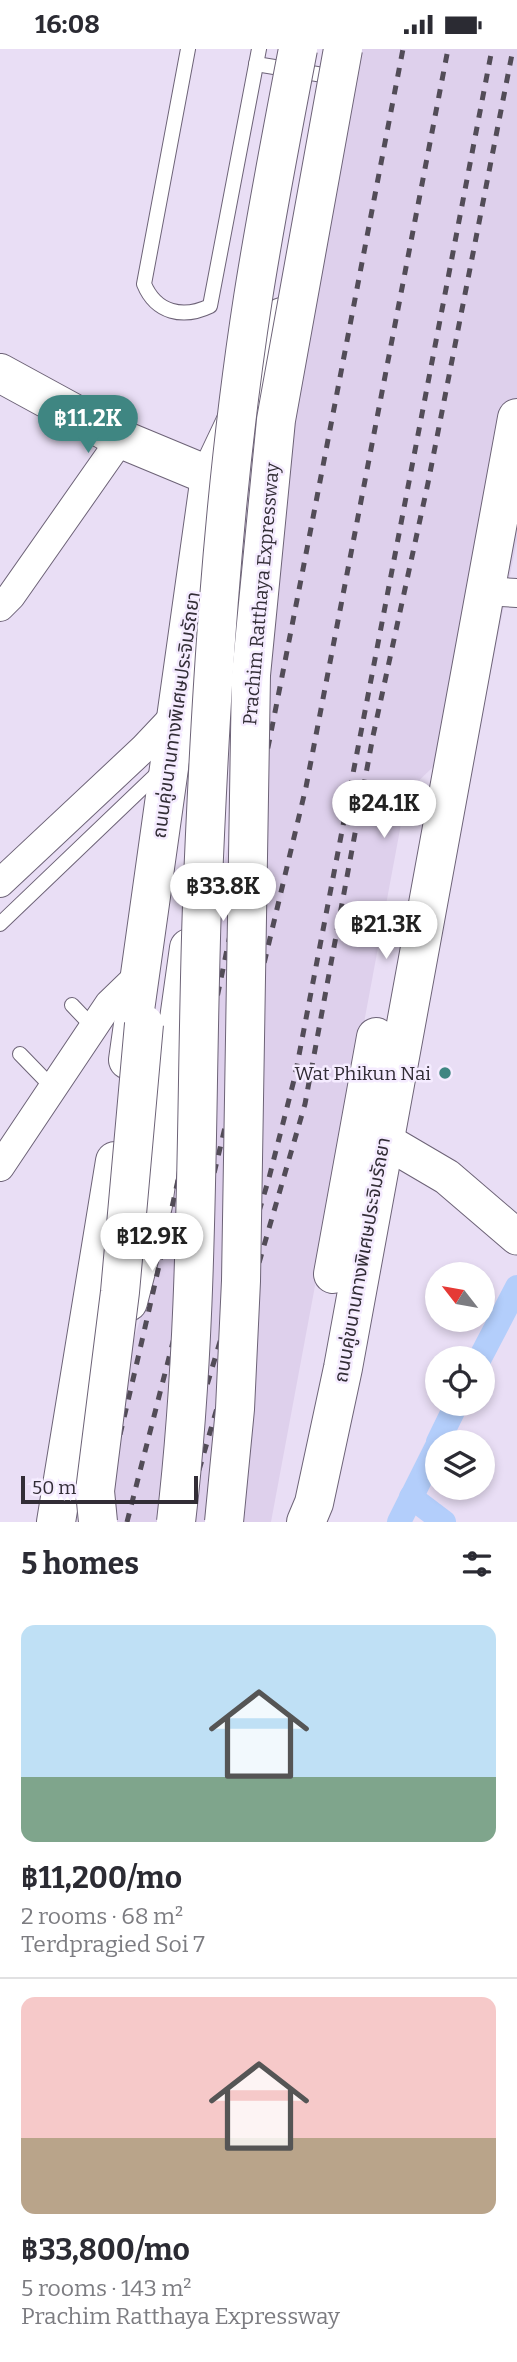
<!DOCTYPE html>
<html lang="en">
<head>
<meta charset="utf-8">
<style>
  :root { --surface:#fff; --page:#f7f7f7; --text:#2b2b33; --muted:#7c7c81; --line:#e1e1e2; --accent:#3f8682 }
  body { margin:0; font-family:Bitter,"Noto Sans Thai",serif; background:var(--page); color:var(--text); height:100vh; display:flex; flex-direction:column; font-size:26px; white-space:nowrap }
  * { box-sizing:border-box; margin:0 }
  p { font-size:23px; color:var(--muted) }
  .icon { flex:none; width:38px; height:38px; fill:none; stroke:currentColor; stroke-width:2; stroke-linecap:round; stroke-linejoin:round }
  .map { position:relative; height:1473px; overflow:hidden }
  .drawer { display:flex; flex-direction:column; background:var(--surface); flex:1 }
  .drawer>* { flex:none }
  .needle { width:46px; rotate:301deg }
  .buttons { position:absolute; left:425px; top:1213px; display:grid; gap:14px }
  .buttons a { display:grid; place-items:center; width:70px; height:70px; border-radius:50%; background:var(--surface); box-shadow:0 4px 10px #0003; font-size:35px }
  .scale { position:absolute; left:21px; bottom:18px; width:177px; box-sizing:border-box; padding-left:7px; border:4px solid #322d36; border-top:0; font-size:19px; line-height:24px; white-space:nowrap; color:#322d36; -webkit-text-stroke:5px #f5ecff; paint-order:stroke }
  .price { position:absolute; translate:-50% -60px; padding:0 16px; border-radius:24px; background:#fff; color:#222; font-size:23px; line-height:46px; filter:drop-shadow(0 2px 4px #0008) }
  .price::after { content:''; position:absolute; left:50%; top:42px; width:21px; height:16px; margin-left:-10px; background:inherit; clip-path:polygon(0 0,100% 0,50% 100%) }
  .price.current { background:var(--accent); color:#fff }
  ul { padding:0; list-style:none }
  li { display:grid; align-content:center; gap:14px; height:371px; padding:0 21px }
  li+li { border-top:2px solid var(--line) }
  li span { display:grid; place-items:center; height:217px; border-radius:14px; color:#555 }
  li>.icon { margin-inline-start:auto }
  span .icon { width:126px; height:126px; fill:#fffc; stroke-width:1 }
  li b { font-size:30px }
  h2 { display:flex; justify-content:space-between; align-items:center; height:84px; padding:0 21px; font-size:30px }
  .status { display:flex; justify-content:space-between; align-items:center; height:49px; padding:0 35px; background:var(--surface); direction:ltr }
  .status svg { height:19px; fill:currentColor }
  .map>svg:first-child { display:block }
  .built { fill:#ded0ec }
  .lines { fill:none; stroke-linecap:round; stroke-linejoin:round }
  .canal { stroke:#b3cefb; stroke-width:24 }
  .service-casing { stroke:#6d6377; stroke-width:16 }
  .minor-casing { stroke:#6d6377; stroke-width:30 }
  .tertiary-casing { stroke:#6d6377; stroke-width:37 }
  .secondary-casing { stroke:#6d6377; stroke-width:40 }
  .service { stroke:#fff; stroke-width:14 }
  .minor { stroke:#fff; stroke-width:28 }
  .tertiary { stroke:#fff; stroke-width:35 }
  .secondary { stroke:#fff; stroke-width:38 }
  .rail { stroke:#524c57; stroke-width:5; stroke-dasharray:9 9; stroke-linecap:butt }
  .secondary-bridge-casing { stroke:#6d6377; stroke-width:40; stroke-linecap:butt }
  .motorway-bridge-casing { stroke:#6d6377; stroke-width:40; stroke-linecap:butt }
  .secondary-bridge { stroke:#fff; stroke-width:38 }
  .motorway-bridge { stroke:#fff; stroke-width:38 }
  .poi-dot { fill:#3f8682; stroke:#f5ecff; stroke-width:2.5 }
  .labels { text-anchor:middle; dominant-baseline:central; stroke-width:5; stroke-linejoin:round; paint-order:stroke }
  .street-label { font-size:19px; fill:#322d36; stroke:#f5ecff }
  .poi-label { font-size:19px; fill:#322d36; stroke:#f5ecff; text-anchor:end }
</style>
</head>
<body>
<div class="status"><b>16:08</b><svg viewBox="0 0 49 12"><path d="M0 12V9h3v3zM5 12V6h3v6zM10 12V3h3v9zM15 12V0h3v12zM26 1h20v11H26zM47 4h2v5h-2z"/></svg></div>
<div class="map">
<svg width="517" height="1473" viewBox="0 0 517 1473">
  <rect width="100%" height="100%" fill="#e9def5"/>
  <polygon class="built" points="344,0 517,0 517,491 481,672 407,743 271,1473 79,1473 142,1264 193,973 245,709"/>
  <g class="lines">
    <g class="canal">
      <polyline points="480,1309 517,1238"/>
      <polyline points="438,1393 457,1354"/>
      <polyline points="411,1448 444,1473"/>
      <polyline points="399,1473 438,1395"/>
    </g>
    <g class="service-casing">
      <g id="service">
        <path d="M188 0 144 235C156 264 183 270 210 257L259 0"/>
        <polyline points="256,15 323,26"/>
        <polyline points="0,875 161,721"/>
        <polyline points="72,956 93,978"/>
        <polyline points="20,1005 52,1038"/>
      </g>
    </g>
    <g class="minor-casing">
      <g id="minor">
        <polyline points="483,542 517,544"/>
        <polyline points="0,558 11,547 121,390"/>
        <polyline points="0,834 143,700 177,664"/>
        <polyline points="0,1118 109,955 138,927"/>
      </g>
    </g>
    <g class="tertiary-casing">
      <polyline id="tertiary" points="384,1091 447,1128 517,1188"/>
    </g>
    <g class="secondary-casing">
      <g id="secondary">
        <polyline points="0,324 121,390 210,427"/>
        <polyline points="128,1011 210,427 247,349 277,299 282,268"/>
        <polyline points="333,1225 376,988"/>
        <polyline points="128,1253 153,1156 189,899"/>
        <polyline points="56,1473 115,1112"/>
        <polyline points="306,1473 314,1454 343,1319 517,369"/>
      </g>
    </g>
    <use href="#service" class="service"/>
    <use href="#minor" class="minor"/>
    <use href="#tertiary" class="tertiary"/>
    <use href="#secondary" class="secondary"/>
    <g class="rail">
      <path d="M99 1473C218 986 308 492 403 0"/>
      <polyline points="127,1473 187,1238 306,738 448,0"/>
      <polyline points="166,1473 269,1129 295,1027 492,0"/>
      <polyline points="184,1473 305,1055 373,687 428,434 513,0"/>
    </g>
    <g class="secondary-bridge-casing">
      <polyline id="secondary-bridge" points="98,1473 95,1442 120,1243 144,975"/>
    </g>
    <g class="motorway-bridge-casing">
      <g id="motorway-bridge">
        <path d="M176 1473C200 1269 195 1062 202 856 210 654 222 449 253 249 266 166 282 83 298 0"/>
        <polyline points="224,1473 235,1360 241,1232 251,626 276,371 343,0"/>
      </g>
    </g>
    <use href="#secondary-bridge" class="secondary-bridge"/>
    <use href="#motorway-bridge" class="motorway-bridge"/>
  </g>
  <circle class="poi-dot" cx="445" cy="1024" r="7"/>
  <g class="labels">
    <g class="street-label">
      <text transform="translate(261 545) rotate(-85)">Prachim Ratthaya Expressway</text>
      <text transform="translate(176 666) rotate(-82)">ถนนคู่ขนานทางพิเศษประจิมรัถยา</text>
      <text transform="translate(362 1211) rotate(-80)">ถนนคู่ขนานทางพิเศษประจิมรัถยา</text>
    </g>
    <g class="poi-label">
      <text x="431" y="1024">Wat Phikun Nai</text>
    </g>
  </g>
</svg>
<div class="buttons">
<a><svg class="needle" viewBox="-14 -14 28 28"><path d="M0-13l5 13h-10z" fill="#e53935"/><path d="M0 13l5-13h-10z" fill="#7c7c81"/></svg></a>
<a><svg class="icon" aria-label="locate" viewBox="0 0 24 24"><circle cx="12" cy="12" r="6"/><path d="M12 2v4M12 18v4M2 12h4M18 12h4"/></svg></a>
<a><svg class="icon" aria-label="layers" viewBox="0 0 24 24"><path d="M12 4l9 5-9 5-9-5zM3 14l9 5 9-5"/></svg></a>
</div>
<div class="scale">50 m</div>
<b class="price current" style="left:88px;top:406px">฿11.2K</b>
<b class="price" style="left:384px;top:791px">฿24.1K</b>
<b class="price" style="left:223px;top:874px">฿33.8K</b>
<b class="price" style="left:386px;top:912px">฿21.3K</b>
<b class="price" style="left:152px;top:1224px">฿12.9K</b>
</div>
<section class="drawer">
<h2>5 homes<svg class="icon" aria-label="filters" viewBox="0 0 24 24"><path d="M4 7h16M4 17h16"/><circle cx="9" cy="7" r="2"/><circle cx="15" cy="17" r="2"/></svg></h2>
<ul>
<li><span style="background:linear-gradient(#bfe0f5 70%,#7fa58c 0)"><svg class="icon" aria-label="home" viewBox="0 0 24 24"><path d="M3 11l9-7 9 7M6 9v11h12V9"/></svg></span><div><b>฿11,200/mo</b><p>2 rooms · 68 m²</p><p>Terdpragied Soi 7</p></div></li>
<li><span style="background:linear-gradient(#f6c9c9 65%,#b9a48a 0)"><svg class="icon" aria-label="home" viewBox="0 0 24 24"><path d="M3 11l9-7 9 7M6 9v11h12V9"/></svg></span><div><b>฿33,800/mo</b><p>5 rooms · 143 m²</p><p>Prachim Ratthaya Expressway</p></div></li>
</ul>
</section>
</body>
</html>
